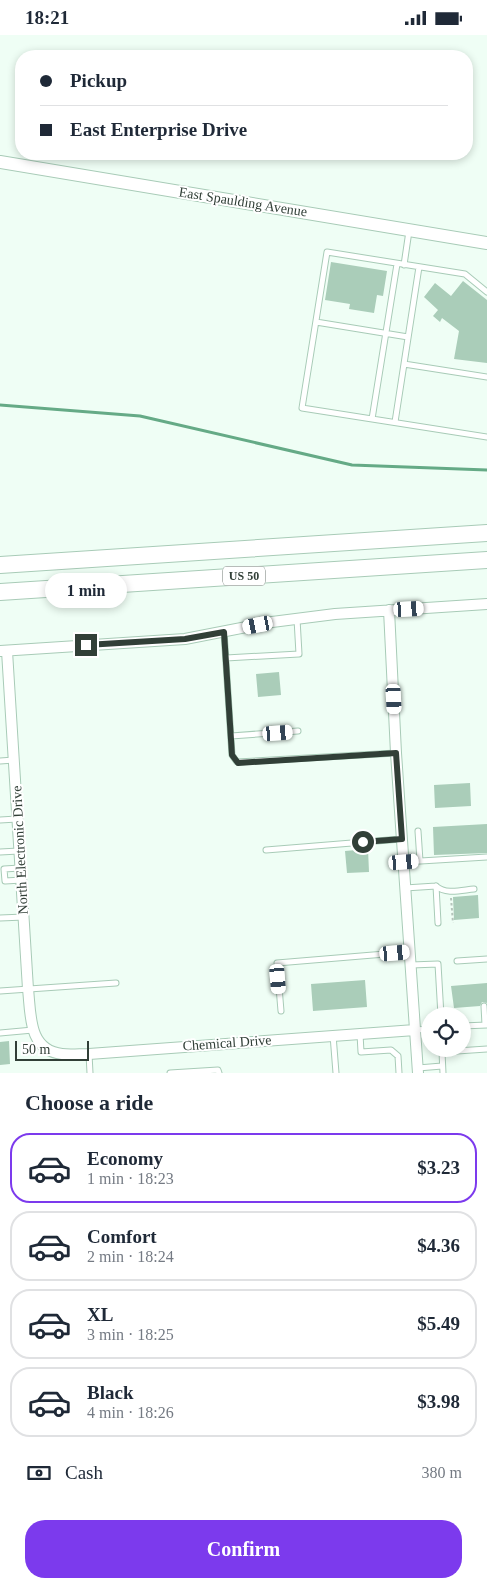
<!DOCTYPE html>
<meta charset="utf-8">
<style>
:root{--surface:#fff;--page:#f2f2f3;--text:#1f2937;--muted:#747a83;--line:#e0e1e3;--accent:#7c3aed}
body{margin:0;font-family:Georgia,serif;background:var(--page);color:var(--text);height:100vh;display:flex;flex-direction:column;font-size:19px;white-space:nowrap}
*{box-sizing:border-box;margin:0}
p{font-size:16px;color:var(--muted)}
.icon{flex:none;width:28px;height:28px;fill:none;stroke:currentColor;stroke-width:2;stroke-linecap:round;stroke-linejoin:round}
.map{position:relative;height:1038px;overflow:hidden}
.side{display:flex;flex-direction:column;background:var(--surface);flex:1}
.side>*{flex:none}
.banner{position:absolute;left:15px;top:15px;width:458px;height:110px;border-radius:20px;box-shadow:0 2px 8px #0003;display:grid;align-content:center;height:110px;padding:0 25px;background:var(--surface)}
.buttons{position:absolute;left:421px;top:972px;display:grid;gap:10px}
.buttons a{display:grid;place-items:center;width:50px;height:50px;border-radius:50%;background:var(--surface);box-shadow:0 2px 8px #0003;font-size:25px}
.scale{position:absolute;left:15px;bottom:12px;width:74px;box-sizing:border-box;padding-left:5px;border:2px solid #313f37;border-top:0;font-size:14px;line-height:18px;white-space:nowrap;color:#313f37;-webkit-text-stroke:4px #fff;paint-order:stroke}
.end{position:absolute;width:22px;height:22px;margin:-11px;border:6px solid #313f37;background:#fff;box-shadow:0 0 0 2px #fff}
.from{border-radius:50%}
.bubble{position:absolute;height:35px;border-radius:18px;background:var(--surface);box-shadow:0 2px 8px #0003;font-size:16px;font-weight:700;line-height:35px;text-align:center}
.car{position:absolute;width:15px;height:30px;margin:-15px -8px;border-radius:6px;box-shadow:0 0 4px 1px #0007;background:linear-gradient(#fff 24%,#345 0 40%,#fff 0 76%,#345 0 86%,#fff 0)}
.banner b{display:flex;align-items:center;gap:18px;height:48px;font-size:19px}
.banner b+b{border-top:1px solid var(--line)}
.banner i{width:12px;height:12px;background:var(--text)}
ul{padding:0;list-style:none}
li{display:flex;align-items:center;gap:15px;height:70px;margin:0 10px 8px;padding:0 15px;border:2px solid var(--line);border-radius:20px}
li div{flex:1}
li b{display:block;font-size:19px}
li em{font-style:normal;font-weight:700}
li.selected{border-color:var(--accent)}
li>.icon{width:45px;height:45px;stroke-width:1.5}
h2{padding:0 25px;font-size:22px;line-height:60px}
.pay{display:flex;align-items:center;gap:12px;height:55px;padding:0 25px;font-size:19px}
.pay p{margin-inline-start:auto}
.cta{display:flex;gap:10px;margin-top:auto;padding:10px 25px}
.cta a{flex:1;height:58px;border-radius:20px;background:var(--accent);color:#fff;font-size:20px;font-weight:700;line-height:58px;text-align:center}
.status{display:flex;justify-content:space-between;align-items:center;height:35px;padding:0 25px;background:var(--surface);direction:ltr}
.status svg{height:14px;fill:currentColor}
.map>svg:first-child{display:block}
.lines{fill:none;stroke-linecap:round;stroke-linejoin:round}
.stream{stroke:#65aa86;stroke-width:3}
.building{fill:#aacdb9}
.service-casing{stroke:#a8cbb7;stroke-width:7}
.minor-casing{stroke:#a8cbb7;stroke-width:12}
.tertiary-casing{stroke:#a8cbb7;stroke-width:14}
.trunk-casing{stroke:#a8cbb7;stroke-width:18}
.path{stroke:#b5c4bb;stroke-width:2;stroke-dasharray:2.5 2.5;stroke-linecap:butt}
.service{stroke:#fff;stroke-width:5}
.minor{stroke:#fff;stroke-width:10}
.tertiary{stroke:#fff;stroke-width:12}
.trunk{stroke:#fff;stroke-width:16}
.route{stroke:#313f37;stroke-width:6}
.labels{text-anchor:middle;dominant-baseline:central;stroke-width:4;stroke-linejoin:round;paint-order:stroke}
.shield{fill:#fff;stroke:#6f7973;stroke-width:1}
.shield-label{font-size:12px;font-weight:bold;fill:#313f37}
.street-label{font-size:14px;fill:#313f37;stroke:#fff}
</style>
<div class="status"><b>18:21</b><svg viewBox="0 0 49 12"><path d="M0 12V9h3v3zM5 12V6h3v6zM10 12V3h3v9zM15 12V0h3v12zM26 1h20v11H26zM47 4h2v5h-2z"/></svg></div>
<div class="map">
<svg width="487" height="1038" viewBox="0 0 487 1038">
<rect width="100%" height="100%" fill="#effef5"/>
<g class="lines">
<!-- stream -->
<path class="stream" d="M 0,370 L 140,381 L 352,430 L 487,435"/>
</g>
<!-- building -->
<path class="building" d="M 331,227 L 387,236 L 383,261 L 377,260 L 374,278 L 349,274 L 350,269 L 325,265 Z
M 463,246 L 487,265 L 487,328 L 454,324 L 459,296 L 442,283 L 440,287 L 433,281 L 438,275 L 424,262 L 435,248 L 451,261 Z
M 279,637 L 281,660 L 258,662 L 256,639 Z
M 470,748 L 471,771 L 435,773 L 434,750 Z
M 487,789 L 487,818 L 434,820 L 433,792 Z
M 368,814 L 369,837 L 347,838 L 345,816 Z
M 478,860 L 479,883 L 454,885 L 453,862 Z
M 365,945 L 367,972 L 313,976 L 311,949 Z
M 487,948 L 487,968 L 482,967 L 480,971 L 454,973 L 451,951 Z
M 9,1006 L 10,1029 L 0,1030 L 0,1007 Z"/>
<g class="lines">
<!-- service casing -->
<g class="service-casing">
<path id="service" d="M 404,230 L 409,196
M 487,257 L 465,239 L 327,217 L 302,373 L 487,402
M 316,287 L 408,302
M 404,329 L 487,342
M 372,384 L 397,229
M 395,387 L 419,232
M 224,597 L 232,720 L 237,727 L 396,718
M 226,623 L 299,619 L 297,584
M 231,701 L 298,696
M 0,726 L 14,725
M 0,785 L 17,784
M 418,796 L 420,826
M 266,815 L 401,804
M 0,817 L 19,816
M 404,827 L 487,822
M 20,833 L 4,834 L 5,846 L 22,845
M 436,851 C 446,860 462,855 474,854
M 405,853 L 436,851 L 438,888
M 0,883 L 24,882
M 457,926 L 487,924
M 411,930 L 438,929 L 441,981
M 0,956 L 116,948
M 484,971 L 485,990
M 281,976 L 277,928 L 409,917
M 462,991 L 487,990
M 415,995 L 430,994
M 0,998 L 33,995
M 360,999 L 361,1017 L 391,1015 L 398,1021 L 399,1038
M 333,1000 L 336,1038
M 89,1019 L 90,1038
M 418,1033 L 442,1031
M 170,1038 L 218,1035 L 219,1038
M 443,1038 L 442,1017 L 487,1014"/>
</g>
<!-- minor casing -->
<g class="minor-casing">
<path id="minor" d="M 389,575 L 396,718 L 418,1038
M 0,616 L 185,604 L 272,587 L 335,579 L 487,569
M 7,616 L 28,954 C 31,980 28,1015 62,1019 C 70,1020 80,1019 89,1019 L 415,995"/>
</g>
<!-- tertiary casing -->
<g class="tertiary-casing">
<path id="tertiary" d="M 0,127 L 487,208"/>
</g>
<!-- trunk casing -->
<g class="trunk-casing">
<path id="trunk" d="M 0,530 L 487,498
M 0,557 L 487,525"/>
</g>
<!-- path -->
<path class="path" d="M 451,863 L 453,888"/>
<!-- service -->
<use href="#service" class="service"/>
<!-- minor -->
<use href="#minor" class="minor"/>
<!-- tertiary -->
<use href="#tertiary" class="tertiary"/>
<!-- trunk -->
<use href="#trunk" class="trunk"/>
</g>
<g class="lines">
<!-- route -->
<path class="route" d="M 86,610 L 185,604 L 224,597 L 232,720 L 238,728 L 396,718 L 402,804 L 363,807"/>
</g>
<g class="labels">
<!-- shield labels -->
<rect class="shield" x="223" y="531.5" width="42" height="19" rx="4"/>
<g class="shield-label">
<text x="244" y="541">US 50</text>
</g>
<!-- street labels -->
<g class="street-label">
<text transform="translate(243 167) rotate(9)">East Spaulding Avenue</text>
<text transform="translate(20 815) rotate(-93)">North Electronic Drive</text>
<text transform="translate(227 1008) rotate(-4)">Chemical Drive</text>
</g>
</g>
</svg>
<div class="buttons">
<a><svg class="icon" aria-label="locate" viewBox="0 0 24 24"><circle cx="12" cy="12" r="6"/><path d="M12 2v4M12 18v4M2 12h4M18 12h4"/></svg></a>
</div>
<div class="scale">50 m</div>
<i class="end from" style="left:363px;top:807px"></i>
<i class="end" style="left:86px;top:610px"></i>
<div class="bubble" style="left:45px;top:538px;width:82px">1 min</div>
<i class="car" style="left:409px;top:574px;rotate:87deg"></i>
<i class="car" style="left:258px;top:590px;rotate:259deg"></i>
<i class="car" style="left:394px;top:664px;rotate:177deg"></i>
<i class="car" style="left:278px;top:698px;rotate:86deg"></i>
<i class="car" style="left:404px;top:827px;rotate:86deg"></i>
<i class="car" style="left:395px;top:918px;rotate:85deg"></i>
<i class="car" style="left:278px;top:944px;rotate:175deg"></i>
<div class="banner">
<b><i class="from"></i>Pickup</b>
<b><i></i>East Enterprise Drive</b>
</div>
</div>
<section class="side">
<h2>Choose a ride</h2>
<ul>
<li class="selected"><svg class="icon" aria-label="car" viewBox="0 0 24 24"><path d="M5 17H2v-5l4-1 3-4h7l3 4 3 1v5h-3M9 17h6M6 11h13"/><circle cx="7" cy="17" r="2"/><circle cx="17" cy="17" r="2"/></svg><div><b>Economy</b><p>1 min · 18:23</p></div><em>$3.23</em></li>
<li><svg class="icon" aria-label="car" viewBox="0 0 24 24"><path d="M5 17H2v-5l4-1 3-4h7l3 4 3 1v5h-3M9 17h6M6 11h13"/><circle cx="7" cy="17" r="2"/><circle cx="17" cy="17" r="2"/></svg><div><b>Comfort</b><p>2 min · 18:24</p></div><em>$4.36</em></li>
<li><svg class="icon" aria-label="car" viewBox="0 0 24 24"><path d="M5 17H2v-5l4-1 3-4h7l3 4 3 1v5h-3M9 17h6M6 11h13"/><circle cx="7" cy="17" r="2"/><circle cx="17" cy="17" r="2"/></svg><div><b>XL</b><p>3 min · 18:25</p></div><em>$5.49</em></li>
<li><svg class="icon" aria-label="car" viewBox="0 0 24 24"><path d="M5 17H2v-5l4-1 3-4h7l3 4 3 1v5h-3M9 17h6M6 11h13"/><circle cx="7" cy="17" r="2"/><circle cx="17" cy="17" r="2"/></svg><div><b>Black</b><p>4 min · 18:26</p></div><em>$3.98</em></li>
</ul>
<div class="pay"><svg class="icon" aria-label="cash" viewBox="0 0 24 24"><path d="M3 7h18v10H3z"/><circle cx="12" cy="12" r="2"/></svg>Cash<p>380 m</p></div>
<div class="cta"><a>Confirm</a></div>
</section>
